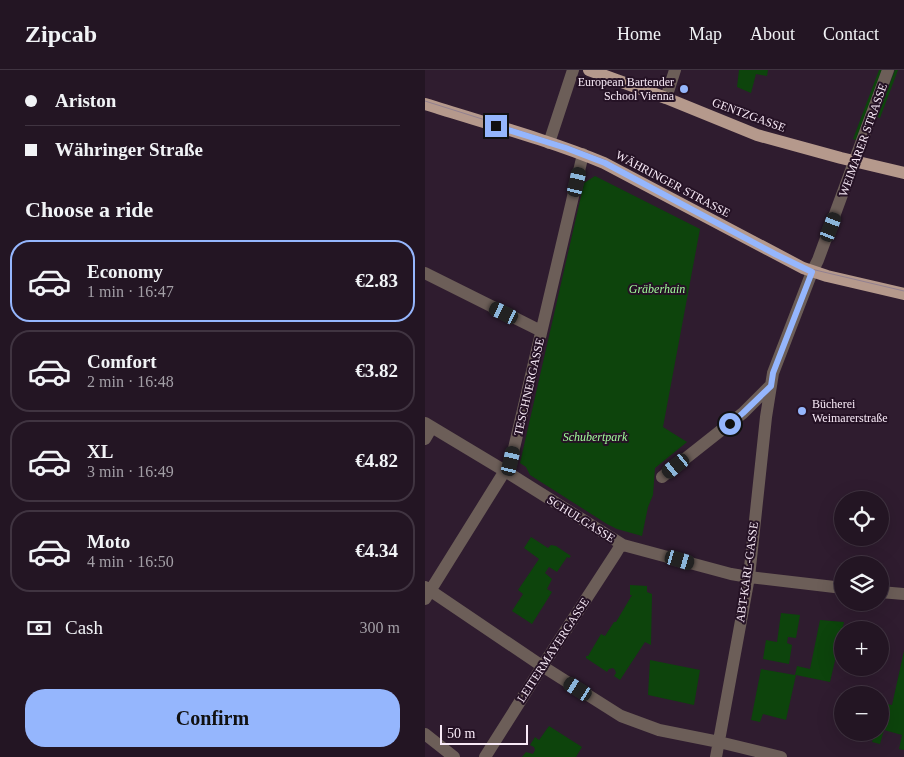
<!DOCTYPE html>
<meta charset="utf-8">
<style>
:root{--surface:#231523;--page:#2f2230;--text:#f1f3f6;--muted:#a39fa6;--line:#403441;--accent:#95b6fd}
body{margin:0;font-family:"Times New Roman",serif;background:var(--page);color:var(--text);height:100vh;display:flex;flex-direction:column;font-size:19px;white-space:nowrap}
*{box-sizing:border-box;margin:0}
p{font-size:16px;color:var(--muted)}
.icon{flex:none;width:28px;height:28px;fill:none;stroke:currentColor;stroke-width:2;stroke-linecap:round;stroke-linejoin:round}
.map{position:relative;flex:1;overflow:hidden}
.drawer{display:flex;flex-direction:column;background:var(--surface);width:425px}
.drawer>*{flex:none}
.hud{display:grid;align-content:center;height:110px;padding:0 25px;background:var(--surface)}
.buttons{position:absolute;left:409px;top:421px;display:grid;gap:10px}
.buttons a{display:grid;place-items:center;width:55px;height:55px;border-radius:50%;background:var(--surface);box-shadow:0 5px 20px #0002,0 0 0 1px var(--line);font-size:25px}
.scale{position:absolute;left:15px;bottom:12px;width:88px;box-sizing:border-box;padding-left:5px;border:2px solid #f8eaf7;border-top:0;font-size:14px;line-height:18px;white-space:nowrap;color:#f8eaf7;-webkit-text-stroke:4px #251225;paint-order:stroke}
.end{position:absolute;width:22px;height:22px;margin:-11px;border:6px solid #95b6fd;background:#111;box-shadow:0 0 0 2px #111}
.from{border-radius:50%}
.car{position:absolute;width:15px;height:30px;margin:-15px -8px;border-radius:6px;box-shadow:0 0 4px 1px #0007;background:linear-gradient(#222 24%,#8ab4d8 0 40%,#222 0 76%,#8ab4d8 0 86%,#222 0)}
.hud b{display:flex;align-items:center;gap:18px;height:48px;font-size:19px}
.hud b+b{border-top:1px solid var(--line)}
.hud i{width:12px;height:12px;background:var(--text)}
ul{padding:0;list-style:none}
li{display:flex;align-items:center;gap:15px;height:82px;margin:0 10px 8px;padding:0 15px;border:2px solid var(--line);border-radius:20px}
li div{flex:1}
li b{display:block;font-size:19px}
li em{font-style:normal;font-weight:800}
li.selected{border-color:var(--accent)}
li>.icon{width:45px;height:45px;stroke-width:1.5}
h2{padding:0 25px;font-size:22px;line-height:60px}
.pay{display:flex;align-items:center;gap:12px;height:55px;padding:0 25px;font-size:19px}
.pay p{margin-inline-start:auto}
.button{display:flex;gap:10px;margin-top:auto;padding:10px 25px}
.button a{flex:1;height:58px;border-radius:20px;background:var(--accent);color:#111;font-size:20px;font-weight:800;line-height:58px;text-align:center}
header{display:flex;align-items:center;gap:30px;box-sizing:border-box;height:70px;padding:0 25px;background:var(--surface);border-bottom:1px solid var(--line)}
header strong{font-size:24px}
nav{display:flex;gap:28px;margin-inline-start:auto;font-size:18px}
main{display:flex;flex:1;min-height:0}
.map>svg:first-child{display:block}
.green{fill:#0d440c}
.lines{fill:none;stroke-linecap:round;stroke-linejoin:round}
.minor{stroke:#6c5e58;stroke-width:12}
.major{stroke:#b5998c;stroke-width:12}
.tram{stroke:#928191;stroke-width:1}
.route{stroke:#95b6fd;stroke-width:6}
.poi-dot{fill:#95b6fd;stroke:#251225;stroke-width:2}
.labels{text-anchor:middle;dominant-baseline:central;stroke-width:4;stroke-linejoin:round;paint-order:stroke}
.poi-label{font-size:12px;fill:#f8eaf7;stroke:#251225;text-anchor:end}
.street-label{font-size:12px;fill:#f8eaf7;stroke:#251225}
.park-label{font-size:12px;font-style:italic;fill:#a1fb9b;stroke:#251225}
</style>
<header>
<strong>Zipcab</strong>
<nav><a>Home</a><a>Map</a><a>About</a><a>Contact</a></nav>
</header>
<main>
<section class="drawer">
<div class="hud">
<b><i class="from"></i>Ariston</b>
<b><i></i>Währinger Straße</b>
</div>
<h2>Choose a ride</h2>
<ul>
<li class="selected"><svg class="icon" aria-label="car" viewBox="0 0 24 24"><path d="M5 17H2v-5l4-1 3-4h7l3 4 3 1v5h-3M9 17h6M6 11h13"/><circle cx="7" cy="17" r="2"/><circle cx="17" cy="17" r="2"/></svg><div><b>Economy</b><p>1 min · 16:47</p></div><em>€2.83</em></li>
<li><svg class="icon" aria-label="car" viewBox="0 0 24 24"><path d="M5 17H2v-5l4-1 3-4h7l3 4 3 1v5h-3M9 17h6M6 11h13"/><circle cx="7" cy="17" r="2"/><circle cx="17" cy="17" r="2"/></svg><div><b>Comfort</b><p>2 min · 16:48</p></div><em>€3.82</em></li>
<li><svg class="icon" aria-label="car" viewBox="0 0 24 24"><path d="M5 17H2v-5l4-1 3-4h7l3 4 3 1v5h-3M9 17h6M6 11h13"/><circle cx="7" cy="17" r="2"/><circle cx="17" cy="17" r="2"/></svg><div><b>XL</b><p>3 min · 16:49</p></div><em>€4.82</em></li>
<li><svg class="icon" aria-label="car" viewBox="0 0 24 24"><path d="M5 17H2v-5l4-1 3-4h7l3 4 3 1v5h-3M9 17h6M6 11h13"/><circle cx="7" cy="17" r="2"/><circle cx="17" cy="17" r="2"/></svg><div><b>Moto</b><p>4 min · 16:50</p></div><em>€4.34</em></li>
</ul>
<div class="pay"><svg class="icon" aria-label="cash" viewBox="0 0 24 24"><path d="M3 7h18v10H3z"/><circle cx="12" cy="12" r="2"/></svg>Cash<p>300 m</p></div>
<div class="button"><a>Confirm</a></div>
</section>
<div class="map">
<svg width="479" height="687" viewBox="0 0 479 687">
<rect width="100%" height="100%" fill="#2f1c2f"/>
<!-- green -->
<path class="green" d="M 314,0 L 343,0 L 342,6 L 331,4 L 326,23 L 312,17 Z
M 454,0 L 457,0 L 431,70 L 428,69 Z
M 470,0 L 473,0 L 455,48 L 452,47 Z
M 170,106 L 275,159 L 238,357 L 262,372 L 230,398 L 228,425 L 223,437 L 217,466 L 192,459 L 182,454 L 105,405 L 101,397 L 95,393 L 159,113 Z
M 106,467 L 123,478 L 126,475 L 131,476 L 146,486 L 144,488 L 142,487 L 132,502 L 124,497 L 120,503 L 127,509 L 122,519 L 127,522 L 107,554 L 87,541 L 98,524 L 93,520 L 114,489 L 99,478 Z
M 205,515 L 222,516 L 222,522 L 227,524 L 226,575 L 220,572 L 195,610 L 189,606 L 191,603 L 190,600 L 188,598 L 184,599 L 182,602 L 161,588 L 161,586 L 163,586 L 176,564 L 180,566 L 189,552 L 191,552 L 207,525 L 205,525 Z
M 356,543 L 375,545 L 371,568 L 363,567 L 362,573 L 367,575 L 364,594 L 338,589 L 341,570 L 352,572 Z
M 395,550 L 419,552 L 405,612 L 371,605 L 361,650 L 338,644 L 335,652 L 326,650 L 336,599 L 370,605 L 372,596 L 385,599 Z
M 479,581 L 479,680 L 474,679 L 477,665 L 459,660 L 455,674 L 447,672 L 450,663 L 455,662 L 455,644 L 458,633 L 467,635 Z
M 225,590 L 275,600 L 269,635 L 223,625 Z
M 124,656 L 157,677 L 151,687 L 97,687 L 101,682 L 108,684 L 110,680 L 109,677 L 105,675 L 110,667 L 114,670 Z"/>
<g class="lines">
<!-- minor -->
<path class="minor" d="M 241,28 L 250,0
M 124,73 L 148,0
M 0,203 L 116,261
M 0,353 L 80,401 L 198,475 L 306,504 L 324,507 L 418,518
M 0,369 L 7,357
M 237,407 L 318,343 L 345,316
M 0,517 L 117,596 L 196,646 L 234,660 L 294,672 L 356,687
M 455,522 L 479,524
M 0,529 L 86,391 L 158,84
M 0,664 L 29,687
M 60,687 L 113,603 L 191,483 L 194,478 L 198,475
M 291,687 L 324,507 L 341,347 L 348,303 L 387,202 L 393,190 L 463,0"/>
<!-- major -->
<path class="major" d="M 164,0 L 241,28 L 332,65 L 416,88 L 479,103
M 0,34 C 60,53 121,69 179,93 L 378,198 L 402,206 L 479,224"/>
<!-- tram -->
<path class="tram" d="M 0,31 L 146,77 L 180,90 L 354,184 L 386,199 L 479,221"/>
</g>
<g class="lines">
<!-- route -->
<path class="route" d="M 71,56 L 141,78 L 180,93 L 350,184 L 387,202 L 348,303 L 346,316 L 318,343 L 305,354"/>
</g>
<!-- markers -->
<g class="poi-dot">
<circle cx="259" cy="19" r="5"/>
<circle cx="377" cy="341" r="5"/>
</g>
<g class="labels">
<!-- poi labels -->
<g class="poi-label">
<text x="249" y="12">European Bartender<tspan x="249" dy="14">School Vienna</tspan></text>
<text x="387" y="334" text-anchor="start">Bücherei<tspan x="387" dy="14">Weimarerstraße</tspan></text>
</g>
<!-- street labels -->
<g class="street-label">
<text transform="translate(324 45) rotate(20)">GENTZGASSE</text>
<text transform="translate(438 70) rotate(-70)">WEIMARER STRASSE</text>
<text transform="translate(248 114) rotate(28)">WÄHRINGER STRASSE</text>
<text transform="translate(104 317) rotate(-77)">TESCHNERGASSE</text>
<text transform="translate(156 449) rotate(32)">SCHULGASSE</text>
<text transform="translate(322 502) rotate(-82)">ABT-KARL-GASSE</text>
<text transform="translate(128 580) rotate(-57)">LEITERMAYERGASSE</text>
</g>
<!-- park labels -->
<g class="park-label">
<text x="232" y="219">Gräberhain</text>
<text x="170" y="367">Schubertpark</text>
</g>
</g>
</svg>
<div class="buttons">
<a><svg class="icon" aria-label="locate" viewBox="0 0 24 24"><circle cx="12" cy="12" r="6"/><path d="M12 2v4M12 18v4M2 12h4M18 12h4"/></svg></a>
<a><svg class="icon" aria-label="layers" viewBox="0 0 24 24"><path d="M12 4l9 5-9 5-9-5zM3 14l9 5 9-5"/></svg></a>
<a>+</a>
<a>−</a>
</div>
<div class="scale">50 m</div>
<i class="end from" style="left:305px;top:354px"></i>
<i class="end" style="left:71px;top:56px"></i>
<i class="car" style="left:152px;top:112px;rotate:13deg"></i>
<i class="car" style="left:406px;top:157px;rotate:21deg"></i>
<i class="car" style="left:79px;top:243px;rotate:296deg"></i>
<i class="car" style="left:86px;top:391px;rotate:13deg"></i>
<i class="car" style="left:251px;top:396px;rotate:231deg"></i>
<i class="car" style="left:255px;top:490px;rotate:106deg"></i>
<i class="car" style="left:153px;top:619px;rotate:302deg"></i>
</div>
</main>
